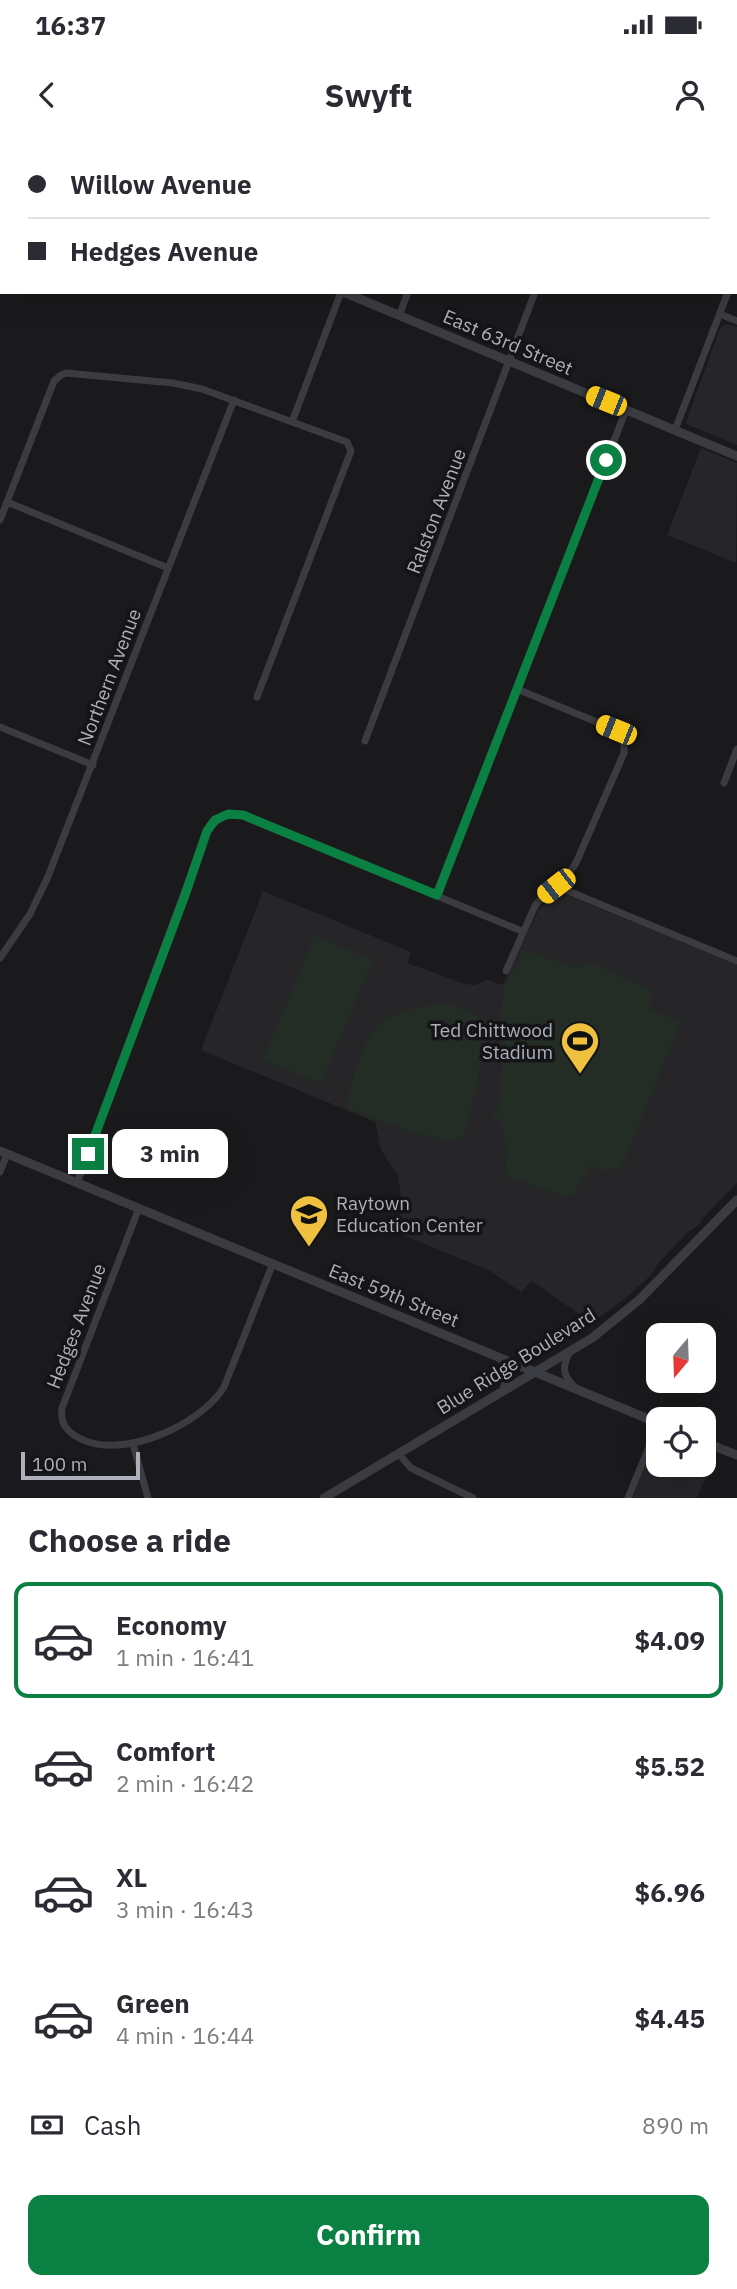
<!DOCTYPE html>
<meta charset="utf-8">
<style>
:root{--surface:#fff;--page:#f2f2f3;--text:#2b2b33;--muted:#7c7c81;--line:#e1e1e2;--accent:#0b8043}
body{margin:0;font-family:"IBM Plex Sans",sans-serif;background:var(--page);color:var(--text);height:100vh;display:flex;flex-direction:column;font-size:26px;white-space:nowrap}
*{box-sizing:border-box;margin:0}
p{font-size:23px;color:var(--muted)}
.icon{flex:none;width:38px;height:38px;fill:none;stroke:currentColor;stroke-width:2;stroke-linecap:round;stroke-linejoin:round}
.map{position:relative;height:1358px;overflow:hidden}
.side{display:flex;flex-direction:column;background:var(--surface);flex:1}
.side>*{flex:none}
.top-card{position:absolute;left:0px;top:0px;width:738px;height:154px;box-shadow:0 7px 28px #0002;display:grid;align-content:center;height:154px;padding:0 28px;background:var(--surface)}
.needle{width:46px;rotate:199deg}
.tools{position:absolute;left:646px;top:1183px;display:grid;gap:14px}
.tools a{display:grid;place-items:center;width:70px;height:70px;border-radius:14px;background:var(--surface);box-shadow:0 7px 28px #0002;font-size:35px}
.scale{position:absolute;left:21px;bottom:18px;width:119px;box-sizing:border-box;padding-left:7px;border:4px solid #adb0bb;border-top:0;font-size:19px;line-height:24px;white-space:nowrap;color:#adb0bb;-webkit-text-stroke:5px #151517;paint-order:stroke}
.end{position:absolute;width:32px;height:32px;margin:-16px;border:9px solid #0b8043;background:#fff;box-shadow:0 0 0 4px #fff}
.from{border-radius:50%}
.bubble{position:absolute;height:49px;border-radius:14px;background:var(--surface);box-shadow:0 7px 28px #0002;font-size:23px;font-weight:700;line-height:49px;text-align:center}
.car{position:absolute;width:21px;height:42px;margin:-21px -10px;border-radius:9px;box-shadow:0 0 5px 2px #0007;background:linear-gradient(#f5c518 24%,#345 0 40%,#f5c518 0 76%,#345 0 86%,#f5c518 0)}
.top-card b{display:flex;align-items:center;gap:24px;height:66px;font-size:26px}
.top-card b+b{border-top:2px solid var(--line)}
.top-card i{width:18px;height:18px;background:var(--text)}
ul{padding:0;list-style:none}
li{display:flex;align-items:center;gap:21px;height:116px;margin:0 14px 10px;padding:0 14px;border:4px solid transparent;border-radius:14px}
li div{flex:1}
li b{display:block;font-size:26px}
li em{font-style:normal;font-weight:700}
li.current{border-color:var(--accent)}
li>.icon{width:63px;height:63px;stroke-width:1.5}
h2{padding:0 28px;font-size:32px;line-height:84px}
.pay{display:flex;align-items:center;gap:18px;height:77px;padding:0 28px;font-size:26px}
.pay p{margin-inline-start:auto}
.cta{display:flex;gap:14px;margin-top:auto;padding:14px 28px}
.cta a{flex:1;height:80px;border-radius:14px;background:var(--accent);color:#fff;font-size:28px;font-weight:700;line-height:80px;text-align:center}
.status{display:flex;justify-content:space-between;align-items:center;height:49px;padding:0 35px;background:var(--surface);direction:ltr}
.status svg{height:19px;fill:currentColor}
header{display:flex;justify-content:space-between;align-items:center;height:91px;padding:0 28px;background:var(--surface);font-size:32px;font-weight:700}
.map>svg:first-child{display:block}
.built{fill:#262629}
.green{fill:#242c26}
.lines{fill:none;stroke-linecap:round;stroke-linejoin:round}
.minor{stroke:#3b3c41;stroke-width:7}
.tertiary{stroke:#3b3c41;stroke-width:9}
.route{stroke:#0b8043;stroke-width:9}
.labels{text-anchor:middle;dominant-baseline:central;stroke-width:7;stroke-linejoin:round;paint-order:stroke}
.street-label{font-size:19px;fill:#adb0bb;stroke:#151517}
.poi-label{font-size:19px;fill:#adb0bb;stroke:#151517;text-anchor:end}
</style>
<div class="status"><b>16:37</b><svg viewBox="0 0 49 12"><path d="M0 12V9h3v3zM5 12V6h3v6zM10 12V3h3v9zM15 12V0h3v12zM26 1h20v11H26zM47 4h2v5h-2z"/></svg></div>
<header><svg class="icon" aria-label="back" viewBox="0 0 24 24"><path d="M15 5l-7 7 7 7"/></svg>Swyft<svg class="icon" aria-label="person" viewBox="0 0 24 24"><circle cx="12" cy="8" r="4"/><path d="M4 21q1-7 8-7t8 7"/></svg></header>
<div class="map">
<svg width="737" height="1358" viewBox="0 0 737 1358">
<rect width="100%" height="100%" fill="#1a1a1c"/>
<!-- built -->
<path class="built" d="M 727,184 L 737,187 L 737,305 L 688,285 L 686,282 L 720,188 Z
M 701,308 L 737,323 L 736,423 L 667,395 Z
M 263,751 L 411,812 L 407,823 L 465,844 L 475,845 L 487,840 L 503,845 L 539,769 L 557,751 L 737,825 L 737,1043 L 701,1080 L 700,1084 L 688,1092 L 659,1122 L 651,1135 L 628,1156 L 592,1183 L 532,1141 L 521,1152 L 490,1131 L 396,1092 L 402,1064 L 398,1036 L 381,1010 L 375,982 L 201,910 Z
M 658,1294 L 658,1325 L 704,1325 L 704,1307 L 716,1312 L 697,1358 L 632,1358 Z"/>
<!-- green -->
<path class="green" d="M 315,796 L 373,820 L 321,944 L 263,920 Z
M 524,810 L 577,828 L 588,822 C 611,830 630,842 652,850 L 650,869 L 681,882 L 620,1031 L 611,1027 L 607,1031 L 590,1025 L 585,1038 L 581,1037 L 575,1053 L 566,1057 L 505,1036 L 507,1013 L 500,979 L 491,978 L 499,966 L 503,904 L 498,892 L 504,847 Z
M 451,864 L 485,880 L 477,947 L 465,995 L 454,1002 L 406,990 L 346,968 C 362,897 372,866 451,864 Z"/>
<g class="lines">
<!-- minor -->
<path class="minor" d="M 141,2 L 142,0
M 467,2 L 468,0
M 720,174 L 737,181
M 399,176 L 408,152
M 292,282 L 341,152
M 675,290 L 728,152
M 7,362 L 168,428
M 0,380 L 54,241 L 61,235 L 66,233 L 173,243 L 202,249 L 347,302 L 351,311 L 257,557
M 0,587 L 93,625
M 365,601 L 535,152
M 724,643 L 737,609
M 556,746 L 737,821
M 437,755 L 626,270
M 0,818 L 30,774 L 47,739 L 234,260
M 506,831 L 535,766 L 543,756 L 563,742 L 576,723 L 624,613 L 624,604 L 616,590 L 517,549
M 0,1032 L 7,1014
M 77,1043 L 207,691 C 217,678 225,674 242,675 L 524,792
M 139,1068 L 62,1268 C 60,1283 66,1291 79,1298 C 121,1321 201,1285 224,1247 L 273,1123
M 570,1211 C 563,1226 561,1234 574,1246
M 500,1218 C 509,1229 507,1239 502,1252
M 133,1304 L 148,1358
M 398,1313 L 411,1328 L 473,1358
M 628,1358 L 658,1285"/>
<!-- tertiary -->
<path class="tertiary" d="M 0,10 L 2,11
M 343,152 L 737,316
M 0,1011 L 658,1283
M 704,1302 L 737,1315
M 324,1358 L 592,1198 L 639,1160 L 737,1060"/>
</g>
<g class="lines">
<!-- route -->
<path class="route" d="M 88,1014 L 184,758 L 207,691 L 215,680 L 228,674 L 243,675 L 437,755 L 606,320"/>
</g>
<!-- icons -->
<defs>
<g id="stadium-pin" transform="scale(2.0125)"><path d="M0 17L-7.5 6A9.5 9.5 0 1 1 7.5 6Z" fill="#f0c13f" stroke="#151517"/><path d="M0-5a6.5 5 0 1 0 0 10a6.5 5 0 1 0 0-10ZM-3.5-1.8h7v3.6h-7Z" fill="#111"/></g>
<g id="school-pin" transform="scale(2.0125)"><path d="M0 17L-7.5 6A9.5 9.5 0 1 1 7.5 6Z" fill="#f0c13f" stroke="#151517"/><path d="M0-5L7-2L0 1L-7-2ZM-4 1L0 2.5L4 1V4Q0 6-4 4Z" fill="#111"/></g>
</defs>
<g fill-rule="evenodd">
<use href="#stadium-pin" x="580" y="901"/>
<use href="#school-pin" x="309" y="1074"/>
</g>
<g class="labels">
<!-- street labels -->
<g class="street-label">
<text transform="translate(508 202) rotate(23)">East 63rd Street</text>
<text transform="translate(436 371) rotate(-69)">Ralston Avenue</text>
<text transform="translate(109 537) rotate(-69)">Northern Avenue</text>
<text transform="translate(394 1155) rotate(22)">East 59th Street</text>
<text transform="translate(76 1186) rotate(-69)">Hedges Avenue</text>
<text transform="translate(516 1221) rotate(-32)">Blue Ridge Boulevard</text>
</g>
<!-- poi labels -->
<g class="poi-label">
<text x="553" y="890">Ted Chittwood<tspan x="553" dy="22">Stadium</tspan></text>
<text x="336" y="1063" text-anchor="start">Raytown<tspan x="336" dy="22">Education Center</tspan></text>
</g>
</g>
</svg>
<div class="tools">
<a><svg class="needle" viewBox="-14 -14 28 28"><path d="M0-13l5 13h-10z" fill="#e53935"/><path d="M0 13l5-13h-10z" fill="#7c7c81"/></svg></a>
<a><svg class="icon" aria-label="locate" viewBox="0 0 24 24"><circle cx="12" cy="12" r="6"/><path d="M12 2v4M12 18v4M2 12h4M18 12h4"/></svg></a>
</div>
<div class="scale">100 m</div>
<i class="end from" style="left:606px;top:320px"></i>
<i class="end" style="left:88px;top:1014px"></i>
<div class="bubble" style="left:112px;top:989px;width:116px">3 min</div>
<i class="car" style="left:606px;top:261px;rotate:292deg"></i>
<i class="car" style="left:616px;top:590px;rotate:292deg"></i>
<i class="car" style="left:556px;top:746px;rotate:232deg"></i>
<div class="top-card">
<b><i class="from"></i>Willow Avenue</b>
<b><i></i>Hedges Avenue</b>
</div>
</div>
<section class="side">
<h2>Choose a ride</h2>
<ul>
<li class="current"><svg class="icon" aria-label="car" viewBox="0 0 24 24"><path d="M5 17H2v-5l4-1 3-4h7l3 4 3 1v5h-3M9 17h6M6 11h13"/><circle cx="7" cy="17" r="2"/><circle cx="17" cy="17" r="2"/></svg><div><b>Economy</b><p>1 min · 16:41</p></div><em>$4.09</em></li>
<li><svg class="icon" aria-label="car" viewBox="0 0 24 24"><path d="M5 17H2v-5l4-1 3-4h7l3 4 3 1v5h-3M9 17h6M6 11h13"/><circle cx="7" cy="17" r="2"/><circle cx="17" cy="17" r="2"/></svg><div><b>Comfort</b><p>2 min · 16:42</p></div><em>$5.52</em></li>
<li><svg class="icon" aria-label="car" viewBox="0 0 24 24"><path d="M5 17H2v-5l4-1 3-4h7l3 4 3 1v5h-3M9 17h6M6 11h13"/><circle cx="7" cy="17" r="2"/><circle cx="17" cy="17" r="2"/></svg><div><b>XL</b><p>3 min · 16:43</p></div><em>$6.96</em></li>
<li><svg class="icon" aria-label="car" viewBox="0 0 24 24"><path d="M5 17H2v-5l4-1 3-4h7l3 4 3 1v5h-3M9 17h6M6 11h13"/><circle cx="7" cy="17" r="2"/><circle cx="17" cy="17" r="2"/></svg><div><b>Green</b><p>4 min · 16:44</p></div><em>$4.45</em></li>
</ul>
<div class="pay"><svg class="icon" aria-label="cash" viewBox="0 0 24 24"><path d="M3 7h18v10H3z"/><circle cx="12" cy="12" r="2"/></svg>Cash<p>890 m</p></div>
<div class="cta"><a>Confirm</a></div>
</section>
